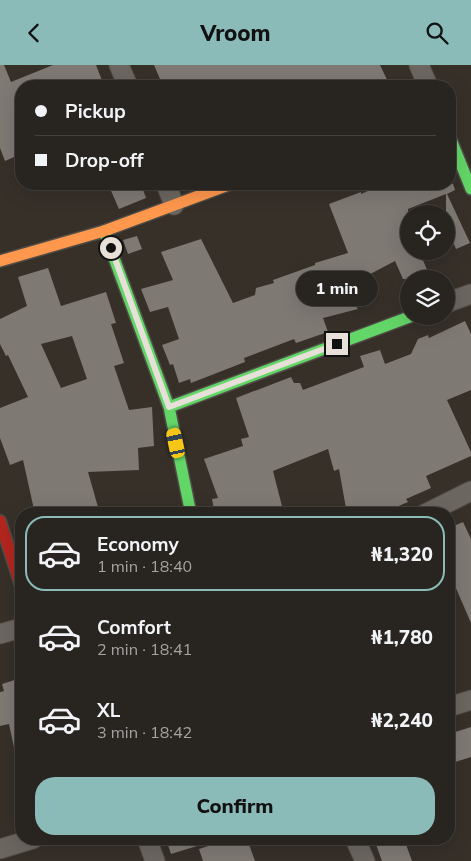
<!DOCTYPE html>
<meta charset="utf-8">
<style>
:root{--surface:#28241f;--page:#34302c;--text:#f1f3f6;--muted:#a5a4a4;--line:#44413d;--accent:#8bbbb9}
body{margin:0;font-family:Mulish,sans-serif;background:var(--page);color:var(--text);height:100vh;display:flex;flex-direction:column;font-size:19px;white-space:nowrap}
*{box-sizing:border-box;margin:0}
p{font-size:16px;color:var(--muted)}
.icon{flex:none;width:28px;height:28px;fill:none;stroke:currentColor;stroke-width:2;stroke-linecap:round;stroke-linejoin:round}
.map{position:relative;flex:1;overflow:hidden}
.side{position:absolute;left:15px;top:442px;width:440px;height:338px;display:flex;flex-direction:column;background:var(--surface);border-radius:20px;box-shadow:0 5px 20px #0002,0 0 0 1px var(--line)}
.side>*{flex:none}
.top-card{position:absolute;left:15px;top:15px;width:441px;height:110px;border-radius:20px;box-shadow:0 5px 20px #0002,0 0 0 1px var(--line);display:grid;align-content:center;height:110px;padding:0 20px;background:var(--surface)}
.controls{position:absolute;left:400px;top:140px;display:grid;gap:10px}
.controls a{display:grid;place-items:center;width:55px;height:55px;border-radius:50%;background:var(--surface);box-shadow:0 5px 20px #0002,0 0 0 1px var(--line);font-size:25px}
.end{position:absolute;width:22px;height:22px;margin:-11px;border:6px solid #e7e0d8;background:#111;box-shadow:0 0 0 2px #111}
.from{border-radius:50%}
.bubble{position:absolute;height:35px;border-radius:18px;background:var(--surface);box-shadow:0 5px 20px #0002,0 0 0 1px var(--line);font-size:16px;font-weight:800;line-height:35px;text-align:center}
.car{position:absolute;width:15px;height:30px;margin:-15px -8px;border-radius:6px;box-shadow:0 0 4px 1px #0007;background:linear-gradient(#f5c518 24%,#345 0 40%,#f5c518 0 76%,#345 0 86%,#f5c518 0)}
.top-card b{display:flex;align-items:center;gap:18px;height:48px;font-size:19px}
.top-card b+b{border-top:1px solid var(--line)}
.top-card i{width:12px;height:12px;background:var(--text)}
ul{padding:9px 0 0;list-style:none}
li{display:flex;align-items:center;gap:15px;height:75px;margin:0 10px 8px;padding:0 10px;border:2px solid transparent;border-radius:20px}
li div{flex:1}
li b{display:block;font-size:19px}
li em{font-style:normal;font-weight:800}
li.selected{border-color:var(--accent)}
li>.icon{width:45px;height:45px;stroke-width:1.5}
.cta{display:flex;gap:10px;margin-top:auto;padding:10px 20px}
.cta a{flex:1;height:58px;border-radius:20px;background:var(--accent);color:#111;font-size:20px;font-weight:800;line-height:58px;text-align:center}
header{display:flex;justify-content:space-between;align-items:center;height:65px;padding:0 20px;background:var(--accent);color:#111;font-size:22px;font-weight:800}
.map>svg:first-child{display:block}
.building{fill:#7e7973;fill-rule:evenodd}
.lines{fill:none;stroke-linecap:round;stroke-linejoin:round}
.street-casing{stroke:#514d46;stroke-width:21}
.fast-casing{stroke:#514d46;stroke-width:14}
.slow-casing{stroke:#514d46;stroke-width:14}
.jam-casing{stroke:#514d46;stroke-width:14}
.street{stroke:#6b6660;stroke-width:19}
.fast{stroke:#63d668;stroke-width:11}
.slow{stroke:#ff974d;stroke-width:11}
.jam{stroke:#b3261e;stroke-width:11}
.route{stroke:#e7e0d8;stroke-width:6}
</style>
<header><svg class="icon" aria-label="back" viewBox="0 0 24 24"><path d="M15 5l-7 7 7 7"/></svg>Vroom<svg class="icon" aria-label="search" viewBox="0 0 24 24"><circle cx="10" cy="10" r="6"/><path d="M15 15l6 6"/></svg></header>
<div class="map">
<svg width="471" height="796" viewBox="0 0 471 796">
<rect width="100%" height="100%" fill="#363029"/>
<!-- building -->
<path class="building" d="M 0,0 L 4,0 L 11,17 L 53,0 L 96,0 L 103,18 L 94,21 L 21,21 L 21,89 L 5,96 L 0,83 Z
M 154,0 L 380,0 L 390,21 L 163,21 Z
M 108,119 L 141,119 L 146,133 L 119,144 Z
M 384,119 L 453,119 L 455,125 L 447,129 L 470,178 L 456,184 L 454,179 L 446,182 L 446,129 L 408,144 L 409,186 L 419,186 L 431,214 L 403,214 L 395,196 L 355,217 L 361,233 L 351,236 L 358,244 L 323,253 L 328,267 L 296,278 L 294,274 L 244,293 L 245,297 L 191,318 L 190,314 L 179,318 L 173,299 L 170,300 L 162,280 L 179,274 L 168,242 L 150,247 L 141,224 L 173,215 L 161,187 L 201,174 L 233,238 L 255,230 L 256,223 L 274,218 L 273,215 L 315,200 L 315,198 L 348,188 L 329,139 L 361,127 L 361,129 Z
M 137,171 L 142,184 L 128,189 L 123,175 Z
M 48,203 L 61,241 L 106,227 L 116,258 L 111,259 L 124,298 L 114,301 L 129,345 L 152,342 L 154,381 L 138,383 L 139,405 L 88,407 L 100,449 L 35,449 L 23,395 L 10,400 L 0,373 L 0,343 L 28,332 L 8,290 L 6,291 L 0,279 L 0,254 L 27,241 L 18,212 ZM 72,271 L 87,314 L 61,323 L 41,279 Z
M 465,256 L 471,269 L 471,325 L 447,335 L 471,387 L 471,391 L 426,411 L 431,423 L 406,434 L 408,437 L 380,449 L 347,449 L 339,404 L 334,406 L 328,384 L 273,406 L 284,449 L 215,449 L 212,434 L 218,433 L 204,394 L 243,381 L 241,374 L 249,372 L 236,333 L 291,312 L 294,318 L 300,318 L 303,325 L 364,302 L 360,291 L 380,285 L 385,299 L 411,289 L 418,274 L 428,270 L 429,273 Z
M 463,457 L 471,474 L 471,558 L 449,507 L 449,463 Z
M 21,613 L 21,686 L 15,687 L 9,659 L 0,661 L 0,627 L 4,626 L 2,619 Z
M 471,662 L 471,692 L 449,699 L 449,669 Z
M 166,774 L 209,774 L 210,777 L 171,789 Z
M 230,774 L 247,774 L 255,796 L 203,796 L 199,784 Z
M 374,774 L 404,774 L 412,796 L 382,796 Z"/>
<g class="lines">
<!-- street casing -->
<g class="street-casing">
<path id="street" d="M 119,0 L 128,21
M 419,0 L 428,21
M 166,119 L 174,140
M 446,238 L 471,229
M 425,449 L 471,426
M 0,569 L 21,563
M 449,642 L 471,635
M 147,774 L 155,796
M 355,774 L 365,796
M 0,784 L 33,774"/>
</g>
<!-- fast casing -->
<g class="fast-casing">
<path id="fast" d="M 450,72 L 471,124
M 104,166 L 169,342 L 191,449
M 169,342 L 412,251"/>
</g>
<!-- slow casing -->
<g class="slow-casing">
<path id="slow" d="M 0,196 L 104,166 L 231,119"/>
</g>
<!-- jam casing -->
<g class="jam-casing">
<path id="jam" d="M 0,456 L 21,521"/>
</g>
<!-- street -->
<use href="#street" class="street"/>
<!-- fast -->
<use href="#fast" class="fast"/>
<!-- slow -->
<use href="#slow" class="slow"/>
<!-- jam -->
<use href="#jam" class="jam"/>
</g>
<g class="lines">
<!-- route -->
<path class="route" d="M 111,183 L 169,342 L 337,279"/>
</g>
</svg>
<div class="controls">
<a><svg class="icon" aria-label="locate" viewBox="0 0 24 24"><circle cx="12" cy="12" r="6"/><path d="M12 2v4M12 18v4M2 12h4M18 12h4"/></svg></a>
<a><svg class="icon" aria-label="layers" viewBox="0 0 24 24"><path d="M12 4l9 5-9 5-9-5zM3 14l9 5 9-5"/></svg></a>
</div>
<i class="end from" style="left:111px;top:183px"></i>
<i class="end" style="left:337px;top:279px"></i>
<div class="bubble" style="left:296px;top:206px;width:82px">1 min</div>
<i class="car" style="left:176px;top:378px;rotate:348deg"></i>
<div class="top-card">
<b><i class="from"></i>Pickup</b>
<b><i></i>Drop-off</b>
</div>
<section class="side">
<ul>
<li class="selected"><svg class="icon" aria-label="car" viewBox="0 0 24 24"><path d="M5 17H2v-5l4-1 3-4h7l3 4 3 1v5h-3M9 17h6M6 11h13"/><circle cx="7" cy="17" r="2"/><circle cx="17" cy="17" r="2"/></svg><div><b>Economy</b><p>1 min · 18:40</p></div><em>₦1,320</em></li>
<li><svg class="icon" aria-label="car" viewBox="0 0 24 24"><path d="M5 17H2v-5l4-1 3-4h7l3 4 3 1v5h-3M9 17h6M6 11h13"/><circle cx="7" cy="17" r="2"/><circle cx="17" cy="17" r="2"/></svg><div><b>Comfort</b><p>2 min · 18:41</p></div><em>₦1,780</em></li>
<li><svg class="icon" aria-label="car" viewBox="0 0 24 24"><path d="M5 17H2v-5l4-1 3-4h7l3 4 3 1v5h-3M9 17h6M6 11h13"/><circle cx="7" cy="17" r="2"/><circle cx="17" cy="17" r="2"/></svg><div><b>XL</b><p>3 min · 18:42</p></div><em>₦2,240</em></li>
</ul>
<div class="cta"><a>Confirm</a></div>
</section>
</div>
